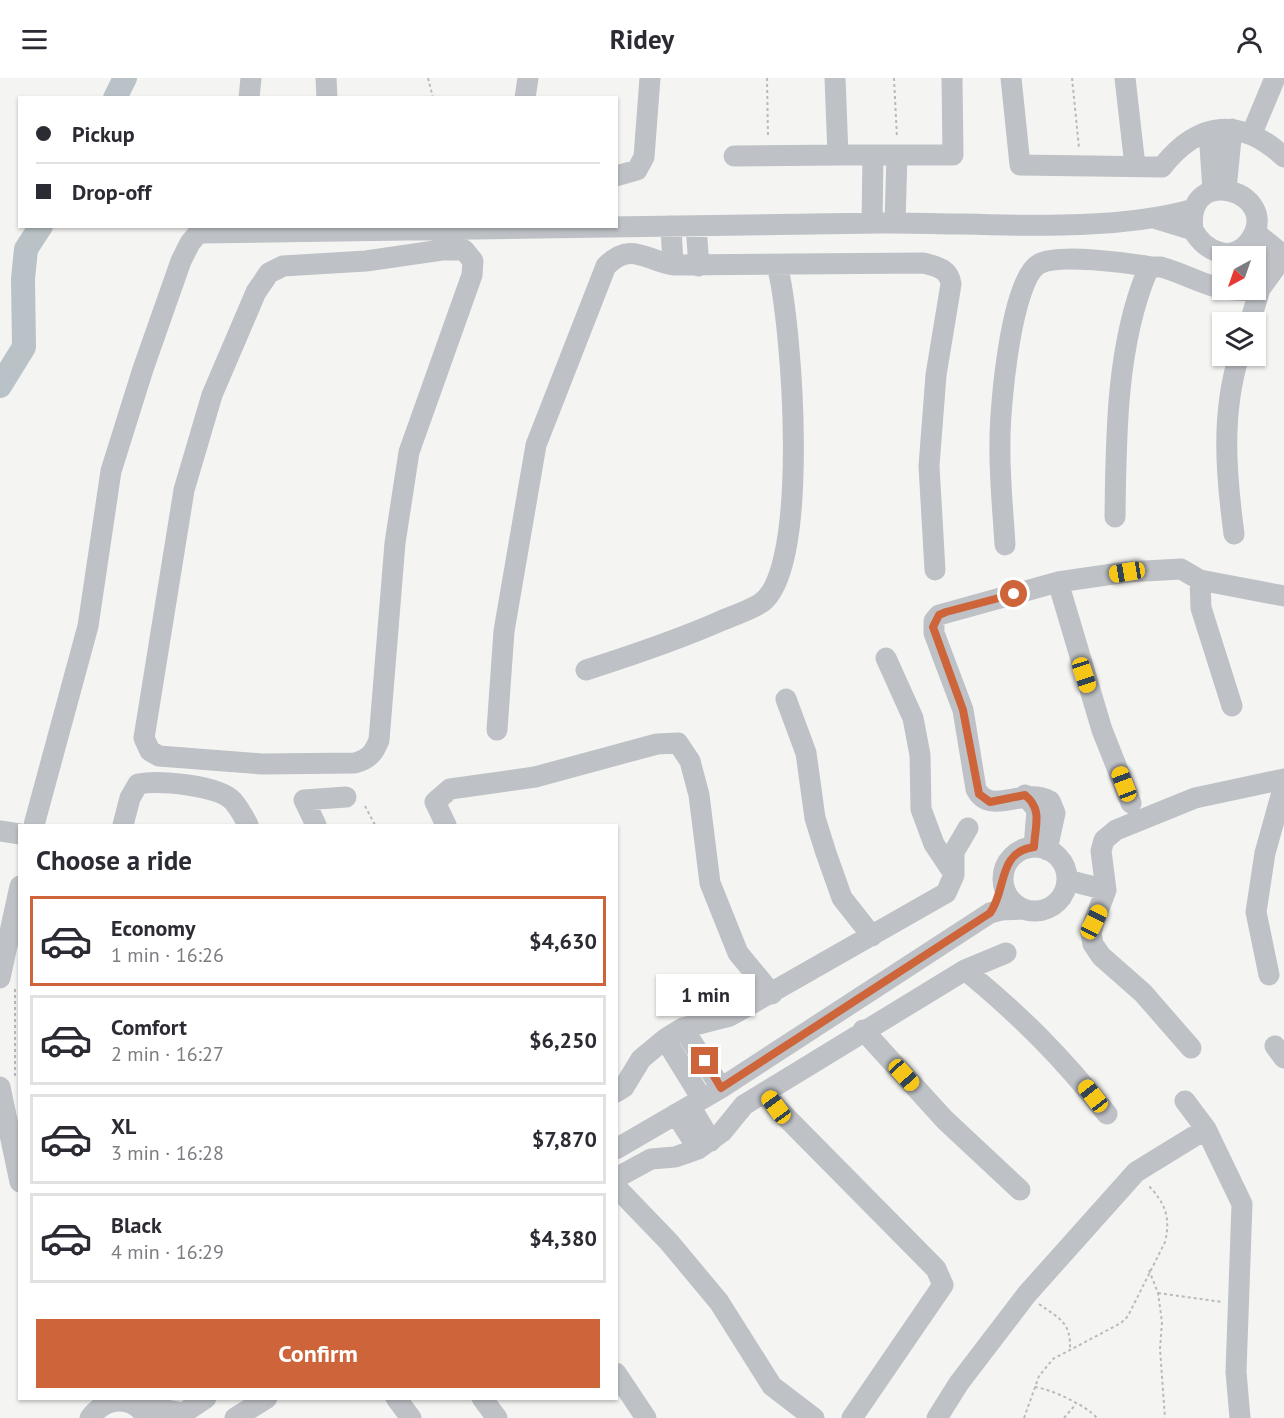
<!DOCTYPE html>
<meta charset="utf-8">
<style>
:root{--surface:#fff;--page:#f7f7f7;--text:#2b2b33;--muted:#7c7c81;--line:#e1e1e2;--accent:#ce6439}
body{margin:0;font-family:"PT Sans",sans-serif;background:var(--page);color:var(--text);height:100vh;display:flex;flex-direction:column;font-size:22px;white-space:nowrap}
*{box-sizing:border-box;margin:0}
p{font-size:20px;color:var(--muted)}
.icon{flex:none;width:33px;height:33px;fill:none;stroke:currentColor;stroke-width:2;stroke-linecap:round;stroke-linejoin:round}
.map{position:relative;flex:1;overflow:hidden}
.panel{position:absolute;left:18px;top:746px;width:600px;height:576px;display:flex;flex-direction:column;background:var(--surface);border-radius:0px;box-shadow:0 2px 4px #0004}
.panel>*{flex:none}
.top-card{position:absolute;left:18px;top:18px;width:600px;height:132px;border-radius:0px;box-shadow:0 2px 4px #0004;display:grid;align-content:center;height:132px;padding:0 18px;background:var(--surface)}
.needle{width:39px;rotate:220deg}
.fabs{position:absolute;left:1212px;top:168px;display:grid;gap:12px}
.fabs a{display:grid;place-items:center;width:54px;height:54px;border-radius:0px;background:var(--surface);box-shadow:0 2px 4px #0004;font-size:30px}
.end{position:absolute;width:27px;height:27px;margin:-14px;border:8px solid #ce6439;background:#fff;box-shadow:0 0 0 3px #fff}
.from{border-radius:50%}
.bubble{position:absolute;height:42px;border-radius:0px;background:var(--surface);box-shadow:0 2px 4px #0004;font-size:20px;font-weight:700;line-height:42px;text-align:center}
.car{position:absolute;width:18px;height:36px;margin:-18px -9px;border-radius:8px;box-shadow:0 0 4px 2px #0007;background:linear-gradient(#f5c518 24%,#345 0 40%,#f5c518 0 76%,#345 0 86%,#f5c518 0)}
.top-card b{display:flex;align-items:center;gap:21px;height:57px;font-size:22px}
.top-card b+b{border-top:2px solid var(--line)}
.top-card i{width:15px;height:15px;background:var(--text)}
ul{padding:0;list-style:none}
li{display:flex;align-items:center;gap:18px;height:90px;margin:0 12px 9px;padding:0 6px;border:3px solid var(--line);border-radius:0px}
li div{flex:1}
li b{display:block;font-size:22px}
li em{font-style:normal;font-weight:700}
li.selected{border-color:var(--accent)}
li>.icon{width:54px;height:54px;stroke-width:1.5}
h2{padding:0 18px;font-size:27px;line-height:72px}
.button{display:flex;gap:12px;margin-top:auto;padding:12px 18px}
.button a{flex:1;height:69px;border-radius:0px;background:var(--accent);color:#fff;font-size:24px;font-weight:700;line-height:69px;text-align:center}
header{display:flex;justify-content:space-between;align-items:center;height:78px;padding:0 18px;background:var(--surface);font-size:27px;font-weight:700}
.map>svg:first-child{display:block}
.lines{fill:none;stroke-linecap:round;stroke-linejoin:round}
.river{stroke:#b9c2c6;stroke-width:24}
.path{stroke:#b8babc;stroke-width:2;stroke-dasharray:3 3;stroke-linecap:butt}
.minor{stroke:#bec1c5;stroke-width:21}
.route{stroke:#ce6439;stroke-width:8}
</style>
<header><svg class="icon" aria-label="menu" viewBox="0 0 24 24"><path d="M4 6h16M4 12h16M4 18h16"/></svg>Ridey<svg class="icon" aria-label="person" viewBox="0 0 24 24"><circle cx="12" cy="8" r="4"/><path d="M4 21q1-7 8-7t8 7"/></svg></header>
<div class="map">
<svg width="1284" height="1340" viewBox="0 0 1284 1340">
<rect width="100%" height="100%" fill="#f4f5f2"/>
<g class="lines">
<!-- river -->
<path class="river" d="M 115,20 L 125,0
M 0,308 L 24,269 L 23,201 L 26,171 L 41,148"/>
<!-- path -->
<path class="path" d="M 428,0 L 433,20
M 767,0 L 768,60
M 894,0 L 897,60
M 1072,0 L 1079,70
M 365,728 L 375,747
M 15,911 L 15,1001
M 1149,1192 L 1158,1215 L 1162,1244 L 1160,1271 L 1165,1340
M 1158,1215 L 1222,1224
M 1039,1226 C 1060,1241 1071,1244 1070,1272
M 1035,1309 C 1051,1311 1087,1328 1097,1340
M 1024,1340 L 1039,1298 L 1053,1281 L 1121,1245 L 1128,1238 L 1165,1164 C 1171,1139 1165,1125 1148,1107
M 1064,1340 L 1076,1326"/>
<!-- minor -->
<path class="minor" d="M 326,0 L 327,20
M 835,0 L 838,77 L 953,77 L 952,0
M 1011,0 L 1020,87 L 1162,89 C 1199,42 1241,39 1284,79
M 1125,0 L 1135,88
M 249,20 L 251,0
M 525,20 L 528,0
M 1209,54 L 1213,113
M 1252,55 L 1275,0
M 734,78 L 838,77
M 616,98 L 637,92 L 644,79 L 650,0
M 1226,111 L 1232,51
M 1157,141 L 1193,152 C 1205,174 1234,187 1251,161 C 1282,114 1184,84 1193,152
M 872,145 L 873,77
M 895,145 L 897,77
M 671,148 L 673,187
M 696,148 L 699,188
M 1255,154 L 1284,178
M 201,155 C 427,151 654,149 880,145 C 978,144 1101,157 1194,131
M 442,172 L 464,172 L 473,183 L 472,197 L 409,374 L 395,465 L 379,662 C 374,675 369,681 355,685 L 262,686 L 159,678 L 150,673 L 144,660 L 184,412 L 212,317 L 256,214 L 269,195 L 283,188 L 366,183 Z
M 1256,180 L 1273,191
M 1250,244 L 1260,211 L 1284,178
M 1115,439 C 1116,360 1116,268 1147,194 L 1152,189 L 1161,189 C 1196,199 1214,216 1253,212
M 1234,456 C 1226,396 1221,336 1239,278
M 1005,467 C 1003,432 999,396 1000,361 C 1000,329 1011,201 1039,186 C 1057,175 1129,185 1152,189
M 1200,502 L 1201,530 L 1232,628
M 1058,504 L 1102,652 L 1131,725
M 886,580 L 913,640 L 920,677 L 921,731 L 934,766 L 954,796
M 586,592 C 633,577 678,562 723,542 C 735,537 750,532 761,525 C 811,491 792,244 777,187
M 786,621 L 806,675 L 815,740 L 826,775 L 842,820 L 872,858
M 497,652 L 504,553 L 536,367 L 606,188 C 631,163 645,182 673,187 L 924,185 C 938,189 949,191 951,206 L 936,297 L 929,388 L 935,492
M 1025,717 L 1037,732 L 1034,769
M 34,747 L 88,548 L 111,393 L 143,291 L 181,183 L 190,165 L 204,148
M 123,747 L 130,720 L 138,706 C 159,702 218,707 233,723 C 239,730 244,739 248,747
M 316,747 L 304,722 L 346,719
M 446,747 L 435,724 L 450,711 L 535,699 L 657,666 L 678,665 L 690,683 L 699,717 L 710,805 L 738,875 L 772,916
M 0,753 L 20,756
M1003 801a32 32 0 1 1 64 0a32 32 0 1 1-64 0Z
M 1047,772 L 1055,735 L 1050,723 C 1024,708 990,739 976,711 L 963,632 L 934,555 L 934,543 L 939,537 L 1058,504 L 1127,494 L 1181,491 L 1200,502 L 1284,518
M 1067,802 L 1106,812
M 965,892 C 1021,938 1062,979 1107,1036
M 1269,897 L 1256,834 L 1265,775 L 1284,707
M 0,900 L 20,808
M 683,950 L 721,1010
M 863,952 L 945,1042 L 1020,1112
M 665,961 L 702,1021
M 1275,968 L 1284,980
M 1191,970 L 1143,915 L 1101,878 L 1093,866 L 1091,855 L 1094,844 L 1106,812 L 1101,773 L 1104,762 L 1116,752 L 1195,720 L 1284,701
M 0,1009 L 20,1104
M 616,1014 L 624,1009 L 641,981 L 665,961 L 683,950 L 730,938 L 946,815 L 954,797 L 954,774 L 968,750
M 765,1014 L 776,1029 L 936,1191 L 943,1207 L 852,1340
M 1185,1023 L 1206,1051 L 1242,1126 L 1236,1294 L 1240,1340
M 690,1028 L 711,1063
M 676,1036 L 698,1071
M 616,1071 L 721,1010 L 990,835 L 1001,832 L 1023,831
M 616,1100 L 651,1081 L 675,1079 L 698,1071 L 722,1054 L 744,1027 L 965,892 L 1006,875
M 616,1109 L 669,1164 L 719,1224 L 772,1308 L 814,1340
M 616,1295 L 646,1340
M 396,1320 L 411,1340
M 482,1320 L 497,1340
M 134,1326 L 183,1335
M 90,1340 C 105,1319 132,1316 147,1340
M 176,1340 L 206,1320
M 235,1340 L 267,1320
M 937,1340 L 959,1305 L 1027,1216 L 1136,1094 L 1206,1051"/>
</g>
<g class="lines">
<!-- route -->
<path class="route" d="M 705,983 L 721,1010 L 990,835 C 1007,812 997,774 1034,769 C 1035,747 1043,732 1025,717 L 990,724 L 979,716 L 963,632 L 933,549 L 939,537 L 946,534 L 1014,516"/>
</g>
</svg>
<div class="fabs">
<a><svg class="needle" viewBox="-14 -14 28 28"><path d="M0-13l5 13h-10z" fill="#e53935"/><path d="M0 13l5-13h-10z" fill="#7c7c81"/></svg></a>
<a><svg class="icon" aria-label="layers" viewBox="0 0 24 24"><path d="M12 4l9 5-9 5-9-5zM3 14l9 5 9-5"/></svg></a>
</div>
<i class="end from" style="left:1014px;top:516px"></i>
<i class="end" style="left:705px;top:983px"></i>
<div class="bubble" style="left:656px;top:896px;width:99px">1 min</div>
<i class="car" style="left:1127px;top:494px;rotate:261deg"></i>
<i class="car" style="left:1084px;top:597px;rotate:162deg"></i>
<i class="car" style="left:1124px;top:706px;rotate:339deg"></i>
<i class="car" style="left:1094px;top:844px;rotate:27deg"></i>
<i class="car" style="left:904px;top:997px;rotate:138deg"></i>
<i class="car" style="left:1093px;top:1018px;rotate:322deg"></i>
<i class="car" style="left:776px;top:1029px;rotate:324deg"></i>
<div class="top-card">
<b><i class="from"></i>Pickup</b>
<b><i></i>Drop-off</b>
</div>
<section class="panel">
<h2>Choose a ride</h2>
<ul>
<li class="selected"><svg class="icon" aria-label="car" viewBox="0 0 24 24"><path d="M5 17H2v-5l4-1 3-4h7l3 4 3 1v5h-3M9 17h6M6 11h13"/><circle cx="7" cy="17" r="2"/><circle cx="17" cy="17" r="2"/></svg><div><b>Economy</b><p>1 min · 16:26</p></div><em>$4,630</em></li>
<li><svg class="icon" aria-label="car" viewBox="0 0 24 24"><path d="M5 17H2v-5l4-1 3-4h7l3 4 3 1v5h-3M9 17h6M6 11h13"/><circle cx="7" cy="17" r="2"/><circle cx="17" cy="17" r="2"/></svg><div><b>Comfort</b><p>2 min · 16:27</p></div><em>$6,250</em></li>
<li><svg class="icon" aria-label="car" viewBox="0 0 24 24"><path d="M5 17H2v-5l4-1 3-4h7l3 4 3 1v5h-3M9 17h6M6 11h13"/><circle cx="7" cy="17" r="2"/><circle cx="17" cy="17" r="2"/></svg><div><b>XL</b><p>3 min · 16:28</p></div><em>$7,870</em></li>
<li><svg class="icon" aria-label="car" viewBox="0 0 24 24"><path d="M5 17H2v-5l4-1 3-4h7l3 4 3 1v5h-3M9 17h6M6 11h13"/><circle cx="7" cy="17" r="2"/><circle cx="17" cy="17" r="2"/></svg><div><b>Black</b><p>4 min · 16:29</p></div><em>$4,380</em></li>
</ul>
<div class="button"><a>Confirm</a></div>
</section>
</div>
